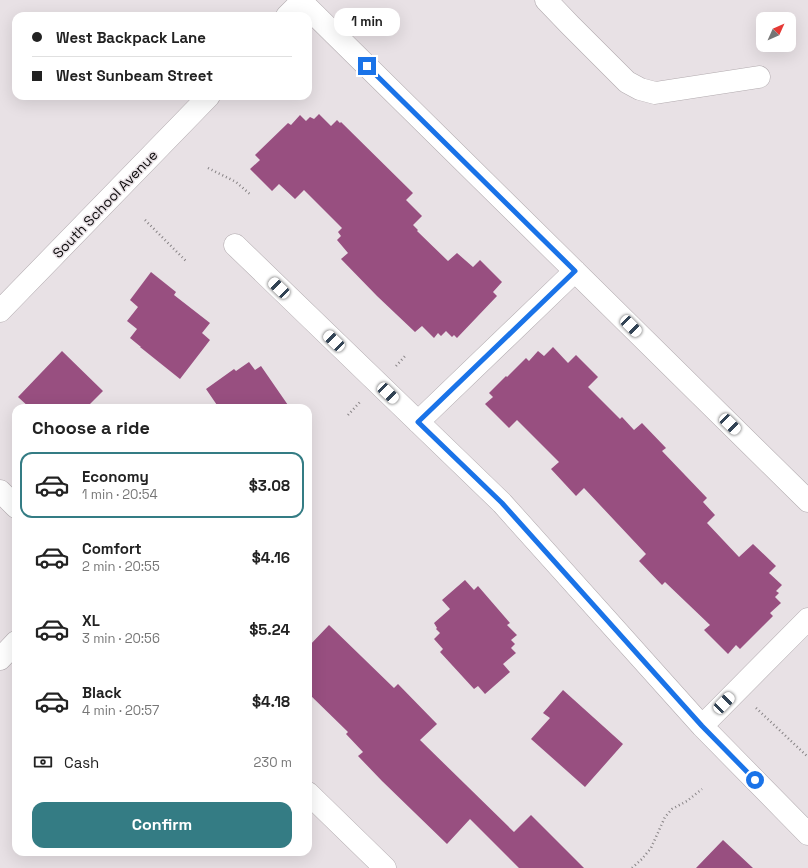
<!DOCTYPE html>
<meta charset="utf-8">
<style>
:root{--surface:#fff;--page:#f2f2f2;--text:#222;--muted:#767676;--line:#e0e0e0;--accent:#347c84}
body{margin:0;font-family:"Space Grotesk",sans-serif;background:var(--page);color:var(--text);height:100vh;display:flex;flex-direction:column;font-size:15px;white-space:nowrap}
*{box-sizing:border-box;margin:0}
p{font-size:13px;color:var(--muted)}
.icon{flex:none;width:22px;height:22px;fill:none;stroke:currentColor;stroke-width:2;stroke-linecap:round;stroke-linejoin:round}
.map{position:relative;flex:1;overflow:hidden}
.details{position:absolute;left:12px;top:404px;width:300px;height:452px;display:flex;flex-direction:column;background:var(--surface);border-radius:12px;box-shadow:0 4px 16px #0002}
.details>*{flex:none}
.banner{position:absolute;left:12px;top:12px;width:300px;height:88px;border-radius:12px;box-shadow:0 4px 16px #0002;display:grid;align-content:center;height:88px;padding:0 20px;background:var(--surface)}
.needle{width:26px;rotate:45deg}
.tools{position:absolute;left:756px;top:12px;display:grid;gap:8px}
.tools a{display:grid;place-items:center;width:40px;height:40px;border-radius:8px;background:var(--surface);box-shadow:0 4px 16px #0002;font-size:20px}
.end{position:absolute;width:18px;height:18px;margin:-9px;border:5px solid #1a73e8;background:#fff;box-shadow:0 0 0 2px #fff}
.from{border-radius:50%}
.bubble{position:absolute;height:28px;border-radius:12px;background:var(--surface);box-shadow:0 4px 16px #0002;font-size:13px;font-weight:800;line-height:28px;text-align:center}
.car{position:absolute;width:12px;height:24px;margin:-12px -6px;border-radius:5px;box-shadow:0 0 3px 1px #0007;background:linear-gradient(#fff 24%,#345 0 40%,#fff 0 76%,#345 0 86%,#fff 0)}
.banner b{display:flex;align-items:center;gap:14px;height:38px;font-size:15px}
.banner b+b{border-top:1px solid var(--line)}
.banner i{width:10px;height:10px;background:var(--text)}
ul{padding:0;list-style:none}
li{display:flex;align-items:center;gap:12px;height:66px;margin:0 8px 6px;padding:0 12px;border:2px solid transparent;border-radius:12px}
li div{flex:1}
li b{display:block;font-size:15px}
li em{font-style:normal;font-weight:800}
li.current{border-color:var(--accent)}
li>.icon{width:36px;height:36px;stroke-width:1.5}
h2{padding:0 20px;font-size:18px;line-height:48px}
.pay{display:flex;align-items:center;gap:10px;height:44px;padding:0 20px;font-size:15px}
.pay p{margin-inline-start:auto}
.cta{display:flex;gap:8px;margin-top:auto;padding:8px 20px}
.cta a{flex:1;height:46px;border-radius:12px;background:var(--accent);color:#fff;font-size:16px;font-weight:800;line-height:46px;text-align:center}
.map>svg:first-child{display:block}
.building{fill:#984f80}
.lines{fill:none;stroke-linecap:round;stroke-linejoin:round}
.minor-casing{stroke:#b2abaf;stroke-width:23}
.path{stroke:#878385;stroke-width:2.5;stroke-dasharray:1 3;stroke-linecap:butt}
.minor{stroke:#fff;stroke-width:22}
.route{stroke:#1a73e8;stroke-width:5}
.labels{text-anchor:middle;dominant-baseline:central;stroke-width:3;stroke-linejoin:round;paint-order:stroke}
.street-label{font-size:14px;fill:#0d0b0c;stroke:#e8e1e5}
</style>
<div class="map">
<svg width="808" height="868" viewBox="0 0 808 868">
<rect width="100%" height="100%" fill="#e8e1e5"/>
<!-- building -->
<path class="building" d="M 319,114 L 331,126 L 337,120 L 340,123 L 341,122 L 413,193 L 406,200 L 422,216 L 413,225 L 418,230 L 417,231 L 448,261 L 457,253 L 473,267 L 480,260 L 502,282 L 493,292 L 497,296 L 457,338 L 454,335 L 452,337 L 446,331 L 441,336 L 438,333 L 434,338 L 422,326 L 415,332 L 377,296 L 341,259 L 348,253 L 337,240 L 341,236 L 338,232 L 342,228 L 304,190 L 295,199 L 279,184 L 272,191 L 250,169 L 260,160 L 255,155 L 288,123 L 291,125 L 300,115 L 306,121 L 310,117 L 314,119 Z
M 151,272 L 176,292 L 174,295 L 210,323 L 202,333 L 210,340 L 180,379 L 140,347 L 141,347 L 130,338 L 137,329 L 127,321 L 138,307 L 130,300 Z
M 553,347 L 568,363 L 576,355 L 598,377 L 588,387 L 620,419 L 622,417 L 634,430 L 642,423 L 666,448 L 662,451 L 707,498 L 703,502 L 715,515 L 707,523 L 739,557 L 753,544 L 776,566 L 769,573 L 782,585 L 776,591 L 779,593 L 775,597 L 781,603 L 770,613 L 773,616 L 740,649 L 736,645 L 728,654 L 704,630 L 710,625 L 665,582 L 662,585 L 639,561 L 646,554 L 584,488 L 576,496 L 551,469 L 559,462 L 517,420 L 509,428 L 485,404 L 493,397 L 489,393 L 506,376 L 507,377 L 526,358 L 529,361 L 538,351 L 544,356 Z
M 62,351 L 103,391 L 86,408 L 30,408 L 18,397 Z
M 249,362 L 255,370 L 261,366 L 290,408 L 219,408 L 206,389 L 234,369 L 236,371 Z
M 465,580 L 474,590 L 478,586 L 510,623 L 507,625 L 517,635 L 511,640 L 515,644 L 511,648 L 516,653 L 503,664 L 510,672 L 485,694 L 478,686 L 474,689 L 440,652 L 443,649 L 434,639 L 440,633 L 436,629 L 437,628 L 434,623 L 450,609 L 442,600 Z
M 329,625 L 394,688 L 398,684 L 437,724 L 420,740 L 514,832 L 531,815 L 584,868 L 519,868 L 470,819 L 447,844 L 382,781 L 358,756 L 363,752 L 346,734 L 348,732 L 308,693 L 308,647 Z
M 563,690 L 623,744 L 585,787 L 531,739 L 550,718 L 543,713 Z
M 723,840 L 753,868 L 696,868 Z"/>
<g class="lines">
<!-- minor casing -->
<g class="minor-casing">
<path id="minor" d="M 300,0 L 808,501
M 546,0 L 570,25 L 627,82 L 640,89 L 655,93 L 759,77
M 287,16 L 303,0
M 235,245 L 502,503 L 702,726 L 808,834
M 0,311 L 209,96
M 418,422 L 575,271
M 0,491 L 16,507
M 0,659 L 16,642
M 702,726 L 808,619
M 308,793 L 385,868"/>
</g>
<!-- path -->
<path class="path" d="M 208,168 L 236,182 L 251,195
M 145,220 L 186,261
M 396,366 L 406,355
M 348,415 L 360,402
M 756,708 L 808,757
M 632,868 L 642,859 L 651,848 L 665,817 L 672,809 L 687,801 L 702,789"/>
<!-- minor -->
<use href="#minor" class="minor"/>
</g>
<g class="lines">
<!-- route -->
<path class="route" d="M 367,66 L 575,271 L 418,422 L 502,503 L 702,726 L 755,780"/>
</g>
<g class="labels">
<!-- street labels -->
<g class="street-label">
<text transform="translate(105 204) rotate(-46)">South School Avenue</text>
</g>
</g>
</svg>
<div class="tools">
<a><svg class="needle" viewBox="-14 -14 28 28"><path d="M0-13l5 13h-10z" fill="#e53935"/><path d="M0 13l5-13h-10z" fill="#767676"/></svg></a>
</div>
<i class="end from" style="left:755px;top:780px"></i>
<i class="end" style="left:367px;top:66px"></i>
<div class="bubble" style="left:334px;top:8px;width:66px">1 min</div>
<i class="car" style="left:279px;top:288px;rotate:314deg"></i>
<i class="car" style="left:631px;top:326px;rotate:135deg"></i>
<i class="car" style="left:334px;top:341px;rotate:314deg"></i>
<i class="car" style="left:388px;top:393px;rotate:134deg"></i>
<i class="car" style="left:730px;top:424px;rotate:134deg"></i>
<i class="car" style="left:724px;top:703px;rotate:44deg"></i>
<div class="banner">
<b><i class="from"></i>West Backpack Lane</b>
<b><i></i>West Sunbeam Street</b>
</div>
<section class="details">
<h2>Choose a ride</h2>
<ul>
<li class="current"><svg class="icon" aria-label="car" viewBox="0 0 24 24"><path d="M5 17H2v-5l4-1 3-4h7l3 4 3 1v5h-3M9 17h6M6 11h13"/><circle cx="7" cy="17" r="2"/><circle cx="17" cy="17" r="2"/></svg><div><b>Economy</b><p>1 min · 20:54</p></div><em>$3.08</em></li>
<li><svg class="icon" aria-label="car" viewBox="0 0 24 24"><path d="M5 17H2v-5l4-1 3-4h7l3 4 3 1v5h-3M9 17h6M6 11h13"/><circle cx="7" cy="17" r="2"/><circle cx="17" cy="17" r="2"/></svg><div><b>Comfort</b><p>2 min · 20:55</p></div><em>$4.16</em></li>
<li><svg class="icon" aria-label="car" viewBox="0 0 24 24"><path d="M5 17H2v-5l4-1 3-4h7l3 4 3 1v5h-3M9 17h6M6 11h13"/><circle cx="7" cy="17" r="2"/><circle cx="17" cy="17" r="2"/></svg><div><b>XL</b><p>3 min · 20:56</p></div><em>$5.24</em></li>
<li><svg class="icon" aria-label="car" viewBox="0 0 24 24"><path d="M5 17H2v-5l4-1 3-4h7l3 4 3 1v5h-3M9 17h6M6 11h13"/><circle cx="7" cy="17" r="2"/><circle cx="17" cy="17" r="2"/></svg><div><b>Black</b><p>4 min · 20:57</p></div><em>$4.18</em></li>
</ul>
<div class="pay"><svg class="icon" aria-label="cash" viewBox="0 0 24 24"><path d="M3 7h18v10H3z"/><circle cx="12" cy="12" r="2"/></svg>Cash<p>230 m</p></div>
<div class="cta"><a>Confirm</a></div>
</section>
</div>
